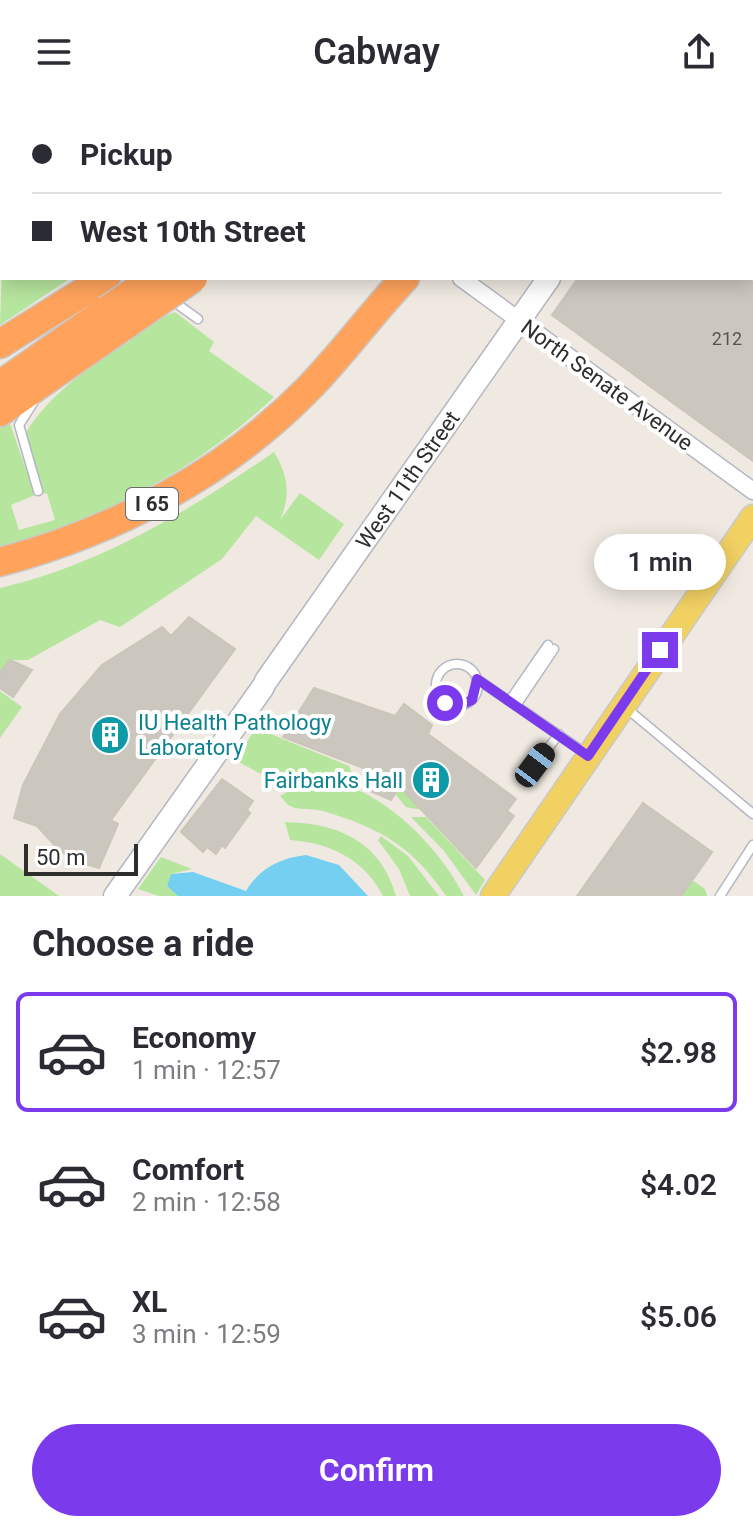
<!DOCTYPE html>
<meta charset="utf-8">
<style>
:root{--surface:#fff;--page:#f7f7f7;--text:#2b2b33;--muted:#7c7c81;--line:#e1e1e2;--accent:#7c3aed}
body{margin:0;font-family:Roboto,sans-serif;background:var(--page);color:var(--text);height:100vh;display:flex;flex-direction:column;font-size:30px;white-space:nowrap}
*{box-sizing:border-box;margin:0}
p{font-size:26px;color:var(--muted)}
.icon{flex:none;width:44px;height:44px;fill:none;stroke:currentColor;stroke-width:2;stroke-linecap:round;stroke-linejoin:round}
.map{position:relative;height:792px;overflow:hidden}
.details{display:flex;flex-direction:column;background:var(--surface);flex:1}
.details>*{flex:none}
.top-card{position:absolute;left:0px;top:0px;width:754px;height:176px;box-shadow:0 4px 20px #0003;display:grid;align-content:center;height:176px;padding:0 32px;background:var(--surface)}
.scale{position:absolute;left:24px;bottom:20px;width:114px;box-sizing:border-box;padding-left:8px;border:4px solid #2e2e2e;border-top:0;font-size:22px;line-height:28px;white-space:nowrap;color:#2e2e2e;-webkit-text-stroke:6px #fff;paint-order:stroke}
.end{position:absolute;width:36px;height:36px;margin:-18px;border:10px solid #7c3aed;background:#fff;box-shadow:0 0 0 4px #fff}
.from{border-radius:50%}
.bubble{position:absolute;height:56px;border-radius:28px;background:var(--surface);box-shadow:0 4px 20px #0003;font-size:26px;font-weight:600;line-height:56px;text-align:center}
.car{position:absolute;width:24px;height:48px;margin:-24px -12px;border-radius:10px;box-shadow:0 0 6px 2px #0007;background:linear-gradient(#222 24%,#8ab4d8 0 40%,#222 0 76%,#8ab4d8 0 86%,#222 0)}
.top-card b{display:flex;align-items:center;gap:28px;height:76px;font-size:30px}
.top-card b+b{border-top:2px solid var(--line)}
.top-card i{width:20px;height:20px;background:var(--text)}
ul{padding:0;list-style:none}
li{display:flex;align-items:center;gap:24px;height:120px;margin:0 16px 12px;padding:0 16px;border:4px solid transparent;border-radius:12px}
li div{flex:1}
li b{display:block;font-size:30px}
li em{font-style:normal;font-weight:600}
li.active{border-color:var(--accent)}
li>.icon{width:72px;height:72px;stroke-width:1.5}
h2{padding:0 32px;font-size:36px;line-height:96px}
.primary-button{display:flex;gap:16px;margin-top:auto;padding:16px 32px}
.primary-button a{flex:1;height:92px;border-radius:48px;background:var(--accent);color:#fff;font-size:32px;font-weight:600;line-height:92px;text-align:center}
header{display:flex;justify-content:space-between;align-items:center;height:104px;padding:0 32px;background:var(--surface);font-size:36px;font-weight:600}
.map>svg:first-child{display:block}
.green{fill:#b6e59e}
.water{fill:#75cff0}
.building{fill:#cbc7bf;stroke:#cbc5ba;stroke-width:2}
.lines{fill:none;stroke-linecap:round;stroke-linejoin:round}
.service-casing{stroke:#b4b7c1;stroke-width:11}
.pedestrian-casing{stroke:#b4b7c1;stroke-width:15}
.minor-casing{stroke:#b4b7c1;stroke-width:19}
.secondary-casing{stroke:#b4b7c1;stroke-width:25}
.primary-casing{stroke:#c9c9c9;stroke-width:27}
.motorway-casing{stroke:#c9c9c9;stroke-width:31}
.service{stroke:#fff;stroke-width:8}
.pedestrian{stroke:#fff;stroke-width:12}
.minor{stroke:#fff;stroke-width:16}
.secondary{stroke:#fff;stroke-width:22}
.primary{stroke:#f2d163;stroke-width:24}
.motorway{stroke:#ffa35c;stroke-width:28}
.motorway-bridge-casing{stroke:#c9c9c9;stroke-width:31;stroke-linecap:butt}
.motorway-bridge{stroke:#ffa35c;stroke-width:28}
.route{stroke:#7c3aed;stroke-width:10}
.labels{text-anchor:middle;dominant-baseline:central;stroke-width:8;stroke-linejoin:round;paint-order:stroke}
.number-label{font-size:18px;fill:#555452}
.shield{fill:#fff;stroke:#6d6d6d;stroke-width:2}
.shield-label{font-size:20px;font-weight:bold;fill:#2e2e2e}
.street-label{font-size:22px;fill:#2e2e2e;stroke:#fff}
.culture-label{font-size:22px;fill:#0d838f;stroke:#fff;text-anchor:start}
</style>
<header><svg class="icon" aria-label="menu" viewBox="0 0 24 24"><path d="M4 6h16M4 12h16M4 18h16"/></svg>Cabway<svg class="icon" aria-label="share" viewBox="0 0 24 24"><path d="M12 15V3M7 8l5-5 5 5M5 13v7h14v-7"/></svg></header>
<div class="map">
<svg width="753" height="792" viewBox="0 0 753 792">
<rect width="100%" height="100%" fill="#efe9e1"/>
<!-- green -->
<path class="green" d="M 2,161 L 2,174 L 71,174 L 0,221 Z
M 175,208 L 214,238 L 209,247 L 274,293 C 196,367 102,414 0,444 L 0,324 L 9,317 L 35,391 L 11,401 L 19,426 L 55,416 L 47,389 L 43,390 L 25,330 C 54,281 115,247 160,214 Z
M 274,348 C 288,371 291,392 280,416 L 300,389 L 344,420 L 319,456 L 256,412 L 222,455 L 120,523 L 100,516 L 28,556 L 10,556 L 0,569 L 0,484 C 102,460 189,407 274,348 Z
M 0,587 L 22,603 L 0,634 Z
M 256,624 L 349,662 L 354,675 L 317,669 L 280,680 L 235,656 Z
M 327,676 C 383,686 439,742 464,792 L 446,792 C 412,742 380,724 323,707 C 313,704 295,707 287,700 C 284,697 283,694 280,692 L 304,679 Z
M 400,683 L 422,706 L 406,703 L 396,691 Z
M 411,713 L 426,713 L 485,776 L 476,791 L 444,747 Z
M 285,718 C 337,719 381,737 396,792 L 383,792 C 364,755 330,739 290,736 Z
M 381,732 L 408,752 L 439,792 L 410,792 L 399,765 L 378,736 Z
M 0,750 L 59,792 L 0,792 Z
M 161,753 L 192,765 L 171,770 L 167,782 L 178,792 L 159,792 L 138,785 Z
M 692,776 L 705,785 L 707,792 L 681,792 Z"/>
<!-- water -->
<path class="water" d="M 306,751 L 339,761 L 368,792 L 178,792 L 167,782 L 171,770 L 193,768 L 246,787 C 260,764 280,754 306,751 Z"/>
<!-- building -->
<path class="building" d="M 578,174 L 746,174 L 753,178 L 753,357 L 552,211 Z
M 189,513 L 235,545 L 111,716 L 118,720 L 99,764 L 76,757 L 59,746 L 37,722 L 14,714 L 23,681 L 60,610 L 102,561 L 162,523 L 171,532 Z
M 10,556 L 32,566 L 13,593 L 0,584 L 0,569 Z
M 314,584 L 395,612 L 404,600 L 432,621 L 428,630 L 516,695 L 507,707 L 514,712 L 476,764 L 400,683 L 391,696 L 368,686 L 376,669 L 283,633 Z
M 222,675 L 253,697 L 247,706 L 250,709 L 225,744 L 222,741 L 216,750 L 207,743 L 203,748 L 181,728 Z
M 643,699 L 712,748 L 706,757 L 681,792 L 577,792 Z"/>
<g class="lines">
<!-- service casing -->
<g class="service-casing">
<path id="service" d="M 0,86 L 2,87
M 173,197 L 198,215
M 33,299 L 19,321 L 38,387
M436 581a21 21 0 1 1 42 0a21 21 0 1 1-42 0Z
M 477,575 L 588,651
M 510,596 L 548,541
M 517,600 L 554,545
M 625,603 L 753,710
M 535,661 L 559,630
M 720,792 L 753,741"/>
</g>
<!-- pedestrian casing -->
<g class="pedestrian-casing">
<path id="pedestrian" d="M 752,157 L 753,155
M 752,168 L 753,168"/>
</g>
<!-- minor casing -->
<g class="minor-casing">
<path id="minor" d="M 291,2 L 292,0
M 461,174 L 753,387"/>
</g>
<!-- secondary casing -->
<g class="secondary-casing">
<g id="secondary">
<path d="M 671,2 L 673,0"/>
<path id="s1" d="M 266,577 L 549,174"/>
<path d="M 115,792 L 263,583"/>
</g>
</g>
<!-- primary casing -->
<g class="primary-casing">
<path id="primary" d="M 493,792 L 753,413"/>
</g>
<!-- motorway casing -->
<g class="motorway-casing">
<path id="motorway" d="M 353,2 L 355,0
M 398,2 L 400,0
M 429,2 L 432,0
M 520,2 L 522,0
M 552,2 L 553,0
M 0,240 L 106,174
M 0,281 L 107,206
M 0,308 L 127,220
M 0,458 C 116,427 225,370 309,284 C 343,249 371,210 405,174"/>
</g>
<!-- service -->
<use href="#service" class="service"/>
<!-- pedestrian -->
<use href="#pedestrian" class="pedestrian"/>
<!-- minor -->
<use href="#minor" class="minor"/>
<!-- secondary -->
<use href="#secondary" class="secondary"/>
<!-- primary -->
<use href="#primary" class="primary"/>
<!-- motorway -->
<use href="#motorway" class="motorway"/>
<!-- motorway-bridge casing -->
<g class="motorway-bridge-casing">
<path id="motorway-bridge" d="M 107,206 L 154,174
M 127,220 L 193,174"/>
</g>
<!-- motorway-bridge -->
<use href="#motorway-bridge" class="motorway-bridge"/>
</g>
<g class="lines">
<!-- route -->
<path class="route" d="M 445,599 L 459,602 L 472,596 L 477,575 L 588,652 L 660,546"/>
</g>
<!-- icons -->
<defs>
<g id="building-disc" transform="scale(2)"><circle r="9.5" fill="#0f9aa8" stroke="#fff"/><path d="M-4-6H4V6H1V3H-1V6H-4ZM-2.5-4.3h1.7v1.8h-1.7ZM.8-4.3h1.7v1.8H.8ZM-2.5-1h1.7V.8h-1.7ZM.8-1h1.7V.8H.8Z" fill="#fff"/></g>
</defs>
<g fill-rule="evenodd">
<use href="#building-disc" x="110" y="631"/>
<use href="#building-disc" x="431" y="676"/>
</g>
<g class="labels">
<!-- number labels -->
<g class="number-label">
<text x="727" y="234">212</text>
</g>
<!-- shield labels -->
<rect class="shield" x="126" y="384" width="52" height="32" rx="6"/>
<g class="shield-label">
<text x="152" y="400">I 65</text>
</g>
<!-- street labels -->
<g class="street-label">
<text transform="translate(607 281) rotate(36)">North Senate Avenue</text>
<text stroke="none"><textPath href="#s1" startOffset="246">West 11th Street</textPath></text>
</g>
<!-- culture labels -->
<g class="culture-label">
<text x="138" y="618">IU Health Pathology<tspan x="138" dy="25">Laboratory</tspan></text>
<text x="403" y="676" text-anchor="end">Fairbanks Hall</text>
</g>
</g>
</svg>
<div class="scale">50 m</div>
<i class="end from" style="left:445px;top:599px"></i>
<i class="end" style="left:660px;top:546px"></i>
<div class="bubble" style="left:594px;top:430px;width:132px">1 min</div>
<i class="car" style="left:535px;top:661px;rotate:37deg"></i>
<div class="top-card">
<b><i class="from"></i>Pickup</b>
<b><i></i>West 10th Street</b>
</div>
</div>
<section class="details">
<h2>Choose a ride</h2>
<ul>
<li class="active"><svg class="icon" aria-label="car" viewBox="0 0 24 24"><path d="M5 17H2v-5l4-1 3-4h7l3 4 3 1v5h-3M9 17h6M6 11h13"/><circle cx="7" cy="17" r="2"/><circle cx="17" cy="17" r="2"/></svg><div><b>Economy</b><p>1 min · 12:57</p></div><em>$2.98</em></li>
<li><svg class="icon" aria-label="car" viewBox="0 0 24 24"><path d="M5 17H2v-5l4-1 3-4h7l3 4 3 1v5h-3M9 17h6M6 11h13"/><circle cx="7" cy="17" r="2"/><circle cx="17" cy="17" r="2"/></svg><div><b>Comfort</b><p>2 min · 12:58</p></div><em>$4.02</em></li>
<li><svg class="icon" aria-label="car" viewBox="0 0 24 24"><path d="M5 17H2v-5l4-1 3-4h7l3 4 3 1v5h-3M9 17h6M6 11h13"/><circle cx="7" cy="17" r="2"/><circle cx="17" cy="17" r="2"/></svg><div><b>XL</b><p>3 min · 12:59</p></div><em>$5.06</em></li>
</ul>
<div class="primary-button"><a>Confirm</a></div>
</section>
